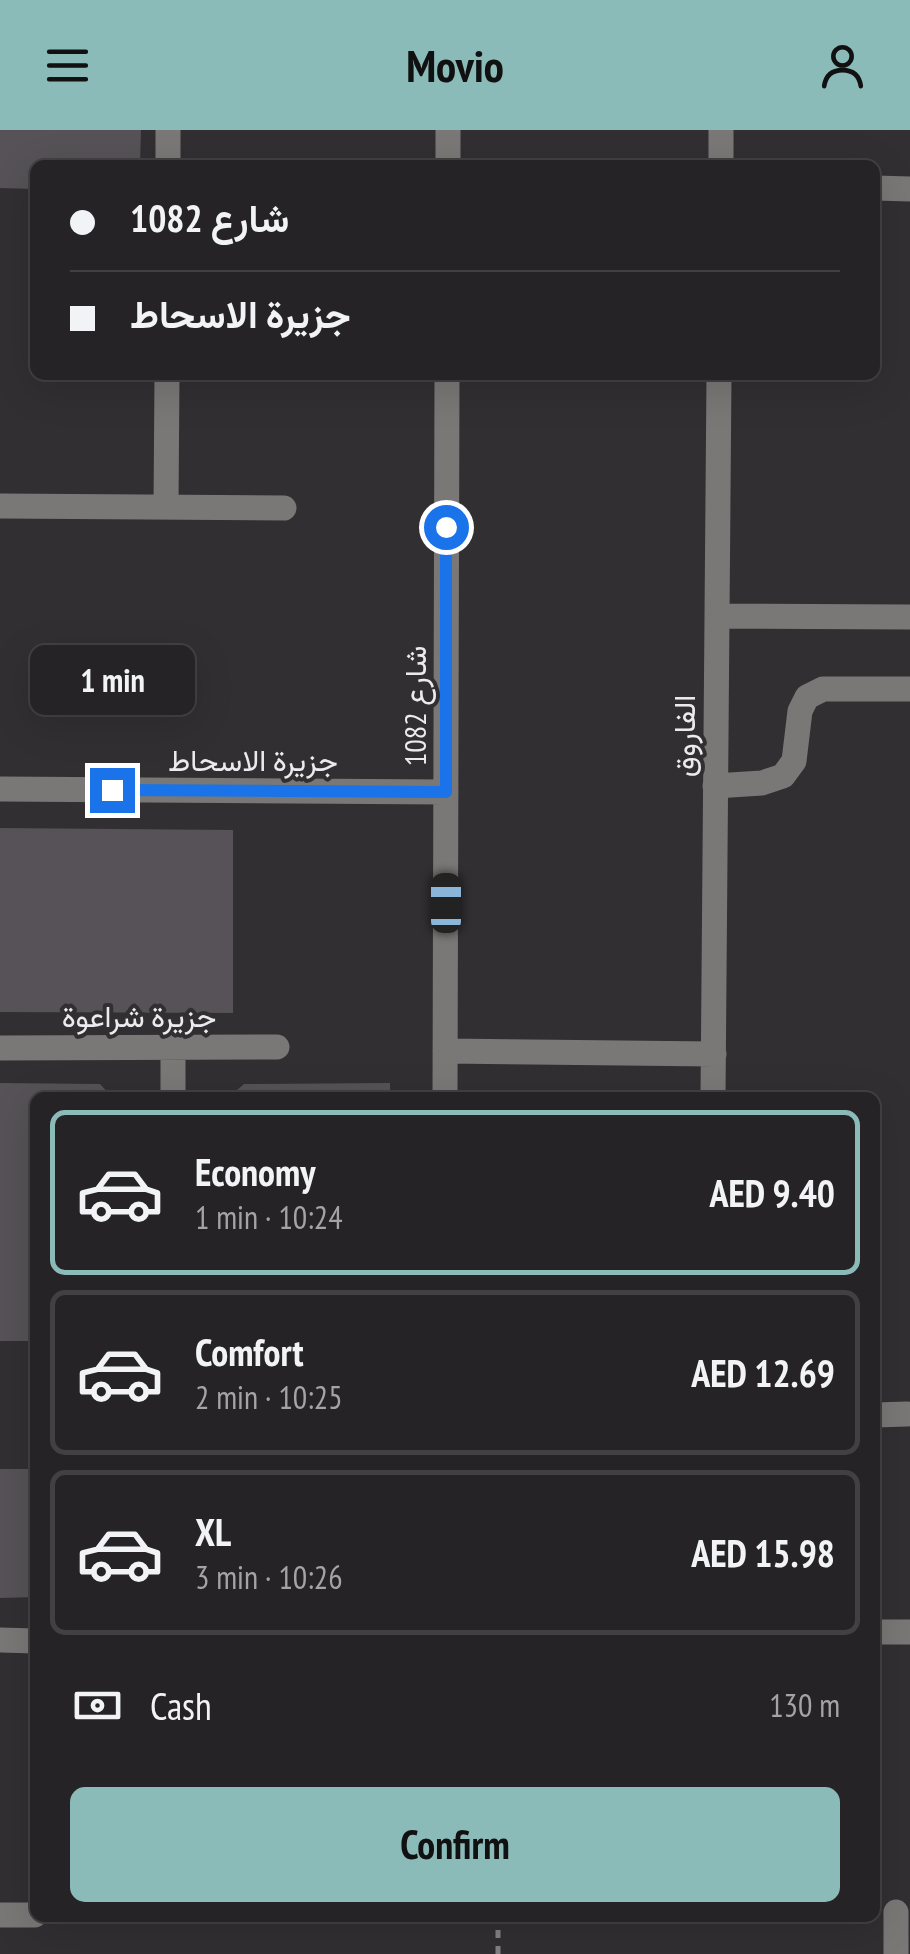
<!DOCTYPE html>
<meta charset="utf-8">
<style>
:root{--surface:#262326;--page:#322f32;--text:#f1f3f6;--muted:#a4a4a7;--line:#424043;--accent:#8bbbb9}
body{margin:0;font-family:"PT Sans Narrow",Vazirmatn,sans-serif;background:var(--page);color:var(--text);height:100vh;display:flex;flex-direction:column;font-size:38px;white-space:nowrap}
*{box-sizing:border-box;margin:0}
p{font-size:32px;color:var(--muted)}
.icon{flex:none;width:55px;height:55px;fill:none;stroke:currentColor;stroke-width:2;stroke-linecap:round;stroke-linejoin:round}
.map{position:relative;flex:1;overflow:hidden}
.panel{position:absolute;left:30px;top:962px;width:850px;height:830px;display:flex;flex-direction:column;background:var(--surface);border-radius:15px;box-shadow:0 10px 40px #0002,0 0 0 2px var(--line)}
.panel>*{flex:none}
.guide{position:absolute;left:30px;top:30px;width:850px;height:220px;border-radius:15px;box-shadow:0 10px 40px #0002,0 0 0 2px var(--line);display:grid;align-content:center;height:220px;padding:0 40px;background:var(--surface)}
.end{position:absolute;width:45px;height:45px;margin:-22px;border:12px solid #1a73e8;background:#fff;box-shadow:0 0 0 5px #fff}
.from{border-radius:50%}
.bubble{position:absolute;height:70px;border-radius:15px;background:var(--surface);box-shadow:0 10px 40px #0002,0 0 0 2px var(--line);font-size:32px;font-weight:600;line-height:70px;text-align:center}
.car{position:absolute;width:30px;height:60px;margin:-30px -15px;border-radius:12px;box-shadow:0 0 8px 2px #0007;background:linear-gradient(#222 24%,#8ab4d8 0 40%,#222 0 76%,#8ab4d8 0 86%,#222 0)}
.guide b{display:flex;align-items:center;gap:35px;height:95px;font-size:38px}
.guide b+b{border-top:2px solid var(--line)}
.guide i{width:25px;height:25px;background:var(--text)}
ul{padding:18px 0 0;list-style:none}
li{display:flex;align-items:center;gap:30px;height:165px;margin:0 20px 15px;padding:0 20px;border:5px solid var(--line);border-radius:15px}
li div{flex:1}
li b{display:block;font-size:38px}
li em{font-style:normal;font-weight:600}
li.active{border-color:var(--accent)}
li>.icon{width:90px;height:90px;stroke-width:1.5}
.pay{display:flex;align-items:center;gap:25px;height:110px;padding:0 40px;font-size:38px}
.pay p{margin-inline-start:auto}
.button{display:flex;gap:20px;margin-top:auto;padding:20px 40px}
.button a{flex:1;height:115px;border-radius:15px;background:var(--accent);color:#111;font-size:40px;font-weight:600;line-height:115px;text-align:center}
header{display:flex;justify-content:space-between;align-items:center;height:130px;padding:0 40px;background:var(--accent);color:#111;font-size:45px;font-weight:600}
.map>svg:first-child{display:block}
.building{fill:#565257}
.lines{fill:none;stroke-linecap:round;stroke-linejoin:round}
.path{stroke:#848185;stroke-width:5;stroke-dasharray:8 8;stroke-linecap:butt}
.minor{stroke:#797876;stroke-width:25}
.route{stroke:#1a73e8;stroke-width:12}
.labels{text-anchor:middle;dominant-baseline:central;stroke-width:8;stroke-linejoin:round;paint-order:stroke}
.street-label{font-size:30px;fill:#eceaed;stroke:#322f33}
</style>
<header><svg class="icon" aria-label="menu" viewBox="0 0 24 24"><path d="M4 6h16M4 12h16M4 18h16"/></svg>Movio<svg class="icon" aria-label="person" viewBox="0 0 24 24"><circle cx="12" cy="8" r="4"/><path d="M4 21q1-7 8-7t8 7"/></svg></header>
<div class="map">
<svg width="910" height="1824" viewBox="0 0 910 1824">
<rect width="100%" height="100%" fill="#322f33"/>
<!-- building -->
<path class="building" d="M 0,0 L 141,0 L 140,35 L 35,35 L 35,59 L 0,58 Z
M 0,698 L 233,700 L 233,883 L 0,882 Z
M 0,953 L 100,954 L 113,968 L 35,968 L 35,1211 L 0,1211 Z
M 390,953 L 390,968 L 228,968 L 244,954 Z
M 0,1339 L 35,1339 L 35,1467 L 0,1468 Z"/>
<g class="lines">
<!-- path -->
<path class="path" d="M 498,1824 L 498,1788"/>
<!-- minor -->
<path class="minor" d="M 168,35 L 168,0
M 448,35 L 448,0
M 721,35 L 721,0
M 875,58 L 910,59
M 0,376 L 284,378
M 166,377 L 167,245
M 717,486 L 910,487
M 715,656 L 762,653 L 783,646 L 794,631 L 800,581 L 807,567 L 823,559 L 910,559
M 0,659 L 446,662
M 0,918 L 277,917
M 445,921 L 714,924
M 173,968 L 173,918
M 445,968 L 447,245
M 713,968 L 719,245
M 875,1285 L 907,1284
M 875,1502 L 910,1502
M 0,1510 L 35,1511
M 896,1782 L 896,1824
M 0,1785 L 35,1785"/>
</g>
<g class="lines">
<!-- route -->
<path class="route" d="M 112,660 L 446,662 L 446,397"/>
</g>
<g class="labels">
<!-- street labels -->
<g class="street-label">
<text transform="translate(414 576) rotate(-90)">شارع 1082</text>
<text transform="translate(683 606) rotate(-90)">الفاروق</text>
<text x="253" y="629">جزيرة الاسحاط</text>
<text x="139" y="885">جزيرة شراعوة</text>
</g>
</g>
</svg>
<i class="end from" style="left:446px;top:397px"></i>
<i class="end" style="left:112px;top:660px"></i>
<div class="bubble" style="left:30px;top:515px;width:165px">1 min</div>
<i class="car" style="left:446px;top:773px;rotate:0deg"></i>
<div class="guide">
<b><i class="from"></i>شارع 1082</b>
<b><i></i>جزيرة الاسحاط</b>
</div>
<section class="panel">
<ul>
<li class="active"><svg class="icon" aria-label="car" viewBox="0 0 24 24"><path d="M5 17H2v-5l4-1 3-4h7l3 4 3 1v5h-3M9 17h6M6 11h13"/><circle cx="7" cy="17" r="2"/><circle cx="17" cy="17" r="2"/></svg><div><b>Economy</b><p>1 min · 10:24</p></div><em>AED 9.40</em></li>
<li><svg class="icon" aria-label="car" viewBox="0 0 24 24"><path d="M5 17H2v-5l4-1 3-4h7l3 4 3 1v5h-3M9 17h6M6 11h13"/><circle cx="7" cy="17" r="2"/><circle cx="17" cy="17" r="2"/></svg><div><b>Comfort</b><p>2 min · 10:25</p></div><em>AED 12.69</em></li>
<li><svg class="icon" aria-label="car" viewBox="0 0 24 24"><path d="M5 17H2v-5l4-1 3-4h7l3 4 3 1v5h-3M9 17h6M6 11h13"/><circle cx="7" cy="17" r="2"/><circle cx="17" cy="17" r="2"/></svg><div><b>XL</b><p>3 min · 10:26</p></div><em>AED 15.98</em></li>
</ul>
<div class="pay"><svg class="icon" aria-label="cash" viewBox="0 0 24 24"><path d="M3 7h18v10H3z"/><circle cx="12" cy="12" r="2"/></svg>Cash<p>130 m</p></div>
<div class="button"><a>Confirm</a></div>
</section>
</div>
